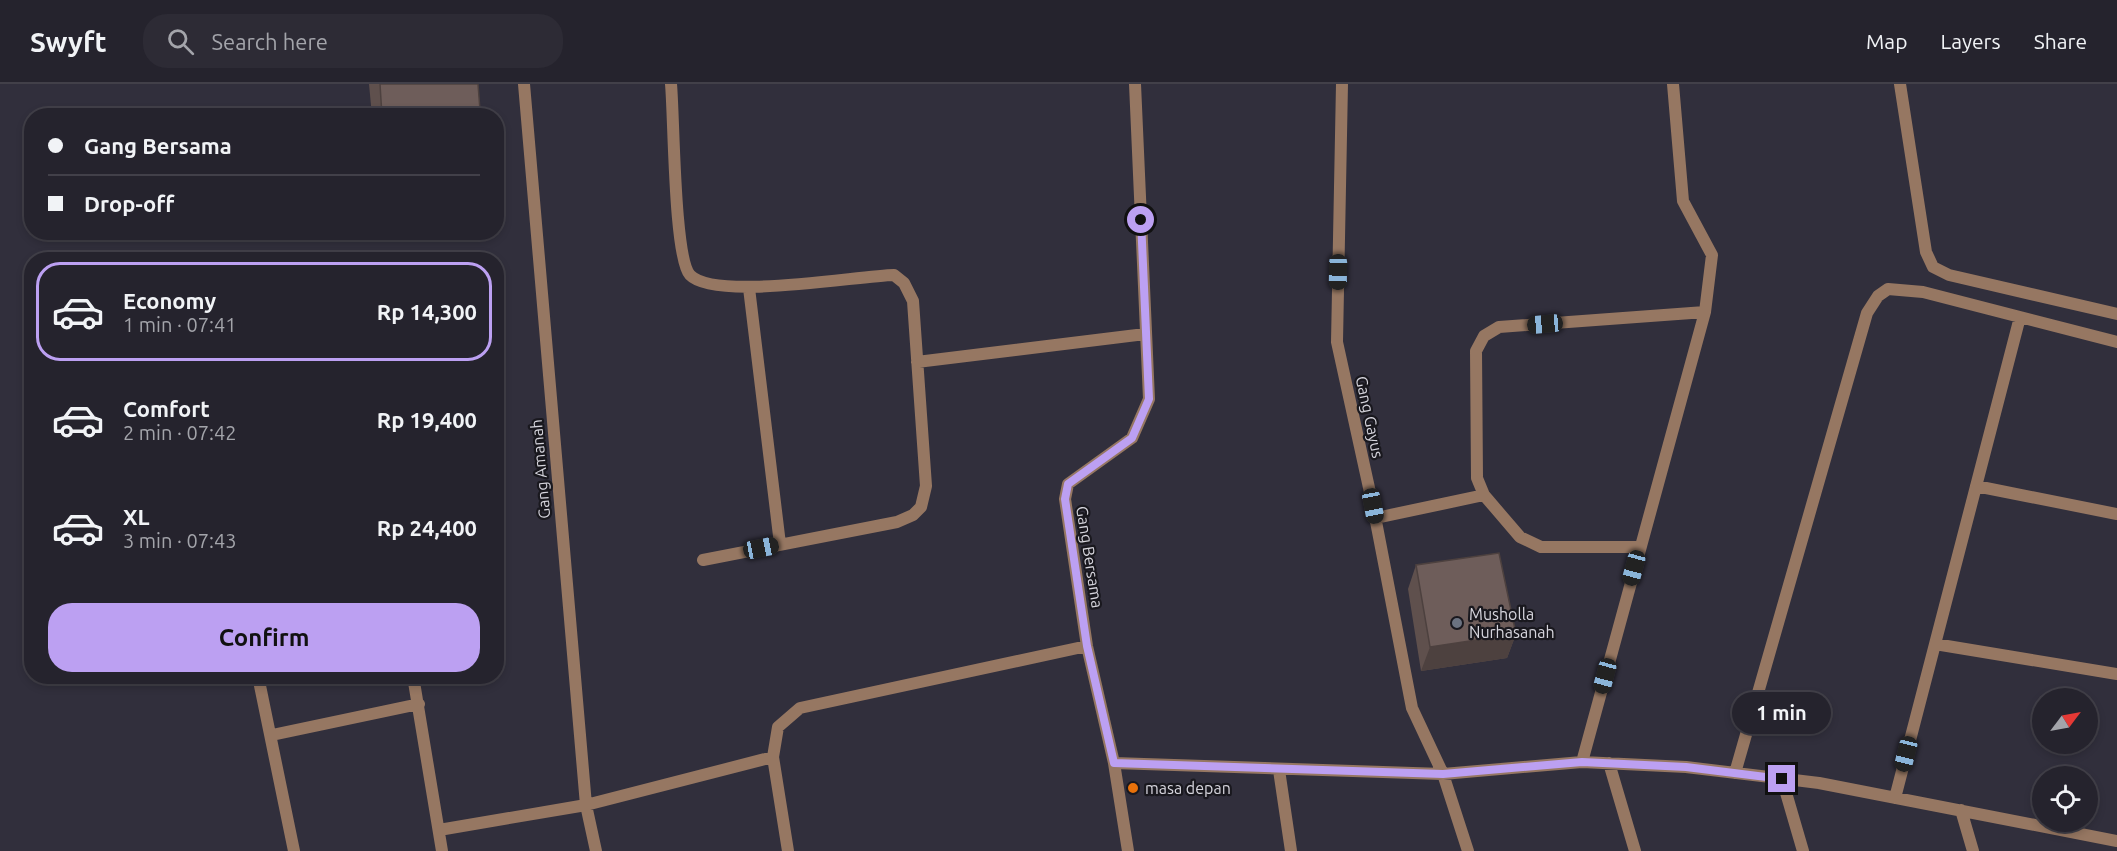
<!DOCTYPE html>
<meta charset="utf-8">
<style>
:root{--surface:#25232d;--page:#2d2b35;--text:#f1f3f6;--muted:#a3a4aa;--line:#424049;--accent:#bca0f2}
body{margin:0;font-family:Ubuntu,sans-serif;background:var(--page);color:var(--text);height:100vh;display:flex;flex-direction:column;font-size:22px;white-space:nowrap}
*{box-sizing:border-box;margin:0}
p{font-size:20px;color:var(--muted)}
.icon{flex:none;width:33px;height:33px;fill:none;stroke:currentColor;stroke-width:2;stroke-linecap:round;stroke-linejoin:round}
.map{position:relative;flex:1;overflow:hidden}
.details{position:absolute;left:24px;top:168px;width:480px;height:432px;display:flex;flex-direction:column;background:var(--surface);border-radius:24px;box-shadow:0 3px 9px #0003,0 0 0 2px var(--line)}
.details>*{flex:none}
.guide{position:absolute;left:24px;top:24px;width:480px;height:132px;border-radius:24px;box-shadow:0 3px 9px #0003,0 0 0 2px var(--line);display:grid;align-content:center;height:132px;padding:0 24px;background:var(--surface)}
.needle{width:39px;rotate:58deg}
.tools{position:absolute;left:2032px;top:604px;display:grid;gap:12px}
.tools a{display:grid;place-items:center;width:66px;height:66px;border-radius:50%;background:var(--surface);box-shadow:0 3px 9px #0003,0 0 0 2px var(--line);font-size:30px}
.end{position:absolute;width:27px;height:27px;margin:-14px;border:8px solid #bca0f2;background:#111;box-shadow:0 0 0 3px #111}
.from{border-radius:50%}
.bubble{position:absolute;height:42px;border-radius:21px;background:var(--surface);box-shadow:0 3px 9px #0003,0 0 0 2px var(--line);font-size:20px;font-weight:700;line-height:42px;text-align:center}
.car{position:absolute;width:18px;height:36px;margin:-18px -9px;border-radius:8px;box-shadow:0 0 4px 2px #0007;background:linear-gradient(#222 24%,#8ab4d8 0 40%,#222 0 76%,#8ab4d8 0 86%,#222 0)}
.guide b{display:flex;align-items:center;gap:21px;height:57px;font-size:22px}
.guide b+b{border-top:2px solid var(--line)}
.guide i{width:15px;height:15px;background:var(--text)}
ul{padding:10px 0 0;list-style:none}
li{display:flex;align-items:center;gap:18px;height:99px;margin:0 12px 9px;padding:0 12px;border:3px solid transparent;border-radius:24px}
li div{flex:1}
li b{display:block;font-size:22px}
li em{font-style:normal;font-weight:700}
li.on{border-color:var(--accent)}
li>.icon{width:54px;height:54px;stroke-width:1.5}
.primary-button{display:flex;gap:12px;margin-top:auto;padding:12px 24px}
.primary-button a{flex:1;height:69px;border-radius:24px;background:var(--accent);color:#111;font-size:24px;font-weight:700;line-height:69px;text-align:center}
header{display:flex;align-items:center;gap:36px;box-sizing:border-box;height:84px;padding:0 30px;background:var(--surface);border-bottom:2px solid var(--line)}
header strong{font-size:28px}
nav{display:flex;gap:33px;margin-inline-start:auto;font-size:21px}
.search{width:420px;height:54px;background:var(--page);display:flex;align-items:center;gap:15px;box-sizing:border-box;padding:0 21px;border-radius:24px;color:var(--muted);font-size:22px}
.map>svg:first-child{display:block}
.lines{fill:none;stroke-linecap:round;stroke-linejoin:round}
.minor{stroke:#967762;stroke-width:12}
.wall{fill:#5f504d}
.shaded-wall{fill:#4d413f}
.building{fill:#6e5d5a;stroke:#4d413f;stroke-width:1.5}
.route{stroke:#bca0f2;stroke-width:8}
.worship-dot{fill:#6b7280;stroke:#19181e;stroke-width:2}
.food-dot{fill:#e8710a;stroke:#19181e;stroke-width:2}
.labels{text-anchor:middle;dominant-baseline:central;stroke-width:4.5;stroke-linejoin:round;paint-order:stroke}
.street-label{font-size:16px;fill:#d6d5dd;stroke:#19181e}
.poi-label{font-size:16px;fill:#d6d5dd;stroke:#19181e;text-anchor:start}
</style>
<header>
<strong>Swyft</strong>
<div class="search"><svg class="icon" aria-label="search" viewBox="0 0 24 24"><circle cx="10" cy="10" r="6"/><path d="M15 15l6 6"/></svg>Search here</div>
<nav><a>Map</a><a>Layers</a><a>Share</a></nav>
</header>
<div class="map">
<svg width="2117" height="767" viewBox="0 0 2117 767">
<rect width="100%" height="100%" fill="#312f3c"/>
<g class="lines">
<!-- minor -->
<path class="minor" d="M 524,0 L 586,721 L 596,767
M 671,0 C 674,32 674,174 690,191 C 715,217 855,192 894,191 L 904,199 L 913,217 L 926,402 L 921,423 L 913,431 L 897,438 L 703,476
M 1342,0 L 1337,258 L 1373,422 L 1412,624 L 1443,690 L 1468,767
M 1900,0 L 1926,168 L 1933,183 L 1949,191 L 2117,230
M 749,204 L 780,460
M 917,278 L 1145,250
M 1976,402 L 2117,430
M 1376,434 L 1484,411
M 1639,463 L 1541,463 L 1520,453 L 1484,411 L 1477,394 L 1476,267 L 1484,252 L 1499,243 L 1705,228
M 1935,560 L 2117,590
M 258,592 L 294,767
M 413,592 L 442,767
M 272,651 L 419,620
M 1582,678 L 1705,228 L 1712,171 L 1683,117 L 1673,0
M 1114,679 L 1443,690 L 1582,678 L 1686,683 L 1819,699 L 2117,757
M 1609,679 L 1635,767
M 1279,686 L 1291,767
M 1735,689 L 1867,229 L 1878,212 L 1888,205 L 1923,208 L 2117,258
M 1782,695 L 1803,767
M 1895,714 L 2020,233
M 1961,726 L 1973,767
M 439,746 L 586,721 L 773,673
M 788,767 L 773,673 L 778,643 L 800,624 L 1087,562
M 1128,767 L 1114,679 L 1087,562 L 1065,415 L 1068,400 L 1132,354 L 1149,315 L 1135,0"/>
</g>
<!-- wall -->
<path class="wall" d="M 369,0 L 478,0 L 478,32 L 372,32 Z
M 1416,481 L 1516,550 L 1507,574 L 1421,587 L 1408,505 Z"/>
<!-- shaded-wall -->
<path class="shaded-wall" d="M 480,26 L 478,32 L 423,32 Z
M 1516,550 L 1507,574 L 1421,587 L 1430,563 Z"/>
<!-- building -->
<path class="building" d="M 380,0 L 478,0 L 480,26 L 423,32 L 382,32 Z
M 1499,469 L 1516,550 L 1430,563 L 1416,481 Z"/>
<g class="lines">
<!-- route -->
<path class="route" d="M 1141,136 L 1149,315 L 1132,354 L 1068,400 L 1065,415 L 1087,562 L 1114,679 L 1443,690 L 1582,678 L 1686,683 L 1782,695"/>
</g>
<!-- markers -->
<circle class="worship-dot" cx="1457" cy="539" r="6"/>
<circle class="food-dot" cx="1133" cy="704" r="6"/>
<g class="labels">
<!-- street labels -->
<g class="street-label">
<text transform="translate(1370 333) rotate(78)">Gang Gayus</text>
<text transform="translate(540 385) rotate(-95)">Gang Amanah</text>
<text transform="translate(1090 473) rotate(81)">Gang Bersama</text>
</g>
<!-- poi labels -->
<g class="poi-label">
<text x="1469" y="530">Musholla<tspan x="1469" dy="18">Nurhasanah</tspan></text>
<text x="1145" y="704">masa depan</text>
</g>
</g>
</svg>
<div class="tools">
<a><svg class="needle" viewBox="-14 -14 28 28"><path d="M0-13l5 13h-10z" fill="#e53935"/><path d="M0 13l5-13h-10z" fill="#a3a4aa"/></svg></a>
<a><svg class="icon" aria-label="locate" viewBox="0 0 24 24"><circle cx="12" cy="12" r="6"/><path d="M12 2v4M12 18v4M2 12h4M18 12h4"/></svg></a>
</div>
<i class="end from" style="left:1141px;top:136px"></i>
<i class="end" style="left:1782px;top:695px"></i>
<div class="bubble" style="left:1732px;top:608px;width:99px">1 min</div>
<i class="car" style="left:1338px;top:188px;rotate:181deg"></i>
<i class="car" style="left:1545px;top:240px;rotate:265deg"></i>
<i class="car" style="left:1373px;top:422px;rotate:169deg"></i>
<i class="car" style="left:761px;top:464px;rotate:79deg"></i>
<i class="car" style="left:1634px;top:484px;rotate:195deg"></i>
<i class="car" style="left:1605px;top:592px;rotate:195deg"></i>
<i class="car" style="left:1906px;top:670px;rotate:194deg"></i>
<div class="guide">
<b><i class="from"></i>Gang Bersama</b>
<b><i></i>Drop-off</b>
</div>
<section class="details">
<ul>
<li class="on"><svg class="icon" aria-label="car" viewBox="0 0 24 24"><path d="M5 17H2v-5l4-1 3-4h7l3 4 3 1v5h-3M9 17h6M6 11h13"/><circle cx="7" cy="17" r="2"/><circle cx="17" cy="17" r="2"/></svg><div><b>Economy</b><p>1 min · 07:41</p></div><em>Rp 14,300</em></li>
<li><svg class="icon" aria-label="car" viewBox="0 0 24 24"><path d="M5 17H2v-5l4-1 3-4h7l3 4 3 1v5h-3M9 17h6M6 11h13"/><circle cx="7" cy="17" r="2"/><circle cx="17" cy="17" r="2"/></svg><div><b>Comfort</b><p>2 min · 07:42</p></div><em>Rp 19,400</em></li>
<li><svg class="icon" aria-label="car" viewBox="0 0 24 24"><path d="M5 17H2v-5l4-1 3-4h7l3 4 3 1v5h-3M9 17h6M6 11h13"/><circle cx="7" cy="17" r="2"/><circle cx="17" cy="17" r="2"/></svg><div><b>XL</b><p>3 min · 07:43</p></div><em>Rp 24,400</em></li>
</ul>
<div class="primary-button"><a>Confirm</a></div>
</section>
</div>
